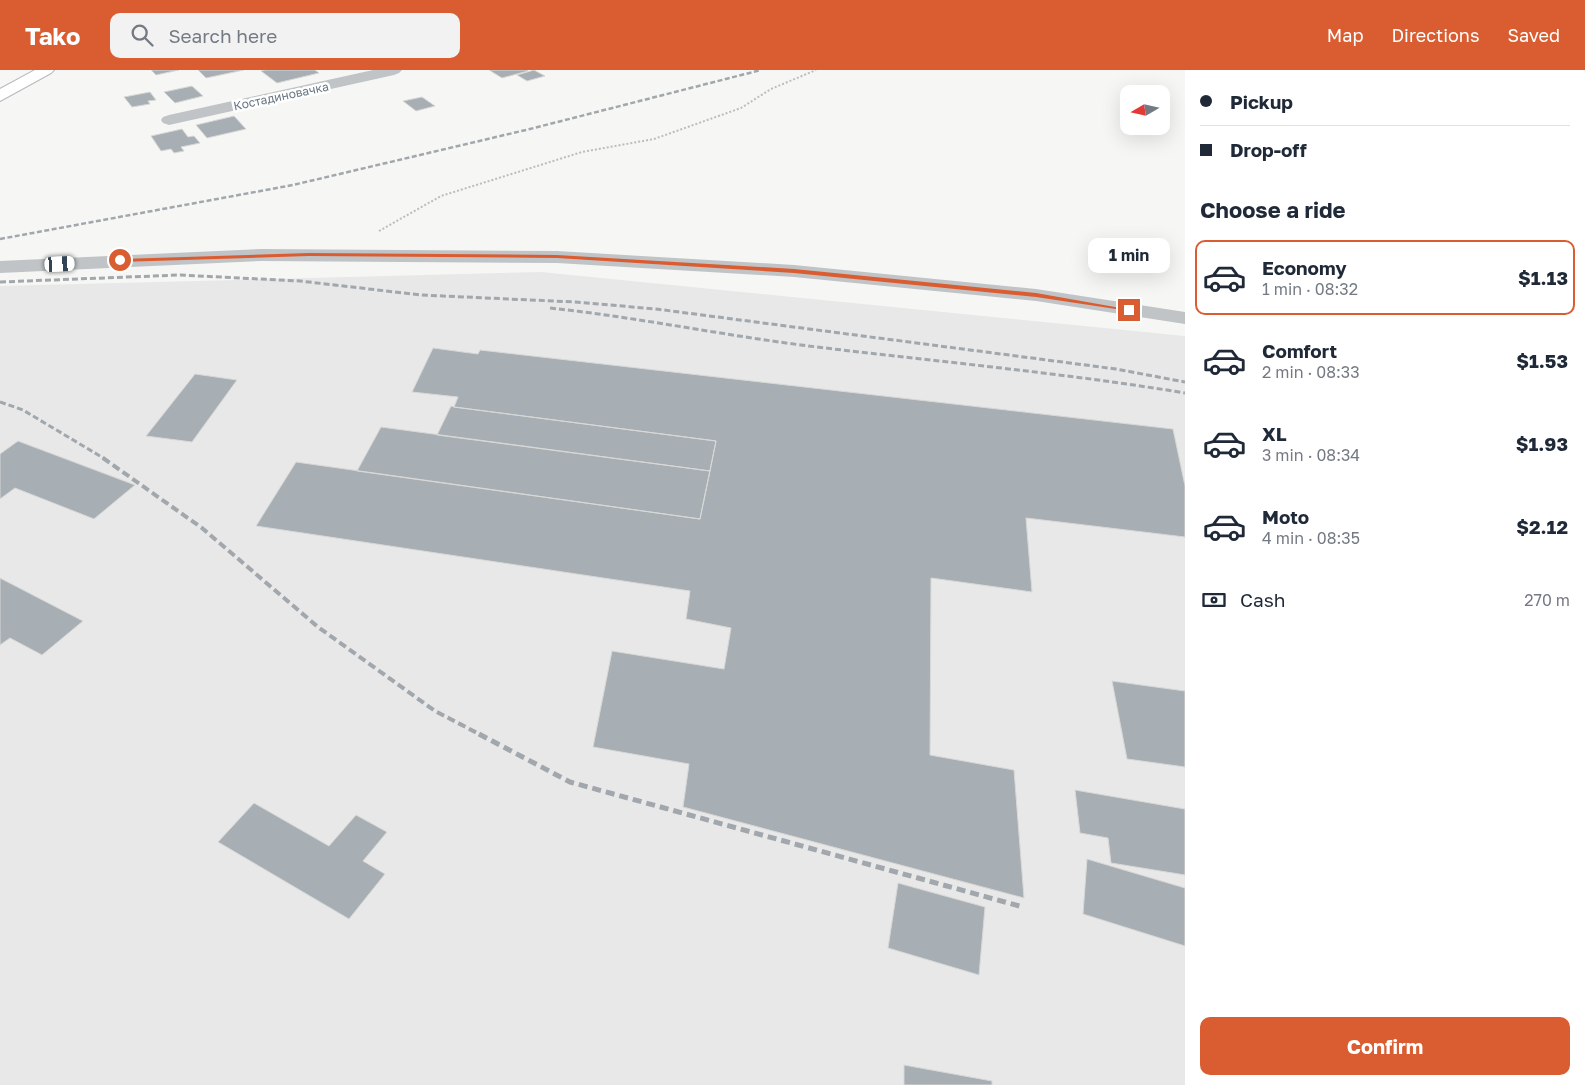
<!DOCTYPE html>
<meta charset="utf-8">
<style>
:root{--surface:#fff;--page:#f2f2f3;--text:#1f2937;--muted:#747a83;--line:#e0e1e3;--accent:#d95d31}
body{margin:0;font-family:"Golos Text",sans-serif;background:var(--page);color:var(--text);height:100vh;display:flex;flex-direction:column;font-size:19px;white-space:nowrap}
*{box-sizing:border-box;margin:0}
p{font-size:16px;color:var(--muted)}
.icon{flex:none;width:28px;height:28px;fill:none;stroke:currentColor;stroke-width:2;stroke-linecap:round;stroke-linejoin:round}
.map{position:relative;flex:1;overflow:hidden}
.panel{display:flex;flex-direction:column;background:var(--surface);width:400px}
.panel>*{flex:none}
.hud{display:grid;align-content:center;height:110px;padding:0 15px;background:var(--surface)}
.needle{width:32px;rotate:261deg}
.tools{position:absolute;left:1120px;top:15px;display:grid;gap:10px}
.tools a{display:grid;place-items:center;width:50px;height:50px;border-radius:10px;background:var(--surface);box-shadow:0 5px 20px #0002;font-size:25px}
.end{position:absolute;width:22px;height:22px;margin:-11px;border:6px solid #d95d31;background:#fff;box-shadow:0 0 0 2px #fff}
.from{border-radius:50%}
.bubble{position:absolute;height:35px;border-radius:10px;background:var(--surface);box-shadow:0 5px 20px #0002;font-size:16px;font-weight:700;line-height:35px;text-align:center}
.car{position:absolute;width:15px;height:30px;margin:-15px -8px;border-radius:6px;box-shadow:0 0 4px 1px #0007;background:linear-gradient(#fff 24%,#345 0 40%,#fff 0 76%,#345 0 86%,#fff 0)}
.hud b{display:flex;align-items:center;gap:18px;height:48px;font-size:19px}
.hud b+b{border-top:1px solid var(--line)}
.hud i{width:12px;height:12px;background:var(--text)}
ul{padding:0;list-style:none}
li{display:flex;align-items:center;gap:15px;height:75px;margin:0 10px 8px;padding:0 5px;border:2px solid transparent;border-radius:10px}
li div{flex:1}
li b{display:block;font-size:19px}
li em{font-style:normal;font-weight:700}
li.selected{border-color:var(--accent)}
li>.icon{width:45px;height:45px;stroke-width:1.5}
h2{padding:0 15px;font-size:22px;line-height:60px}
.pay{display:flex;align-items:center;gap:12px;height:55px;padding:0 15px;font-size:19px}
.pay p{margin-inline-start:auto}
.action{display:flex;gap:10px;margin-top:auto;padding:10px 15px}
.action a{flex:1;height:58px;border-radius:10px;background:var(--accent);color:#fff;font-size:20px;font-weight:700;line-height:58px;text-align:center}
header{display:flex;align-items:center;gap:30px;box-sizing:border-box;height:70px;padding:0 25px;background:var(--accent);color:#fff}
header strong{font-size:24px}
nav{display:flex;gap:28px;margin-inline-start:auto;font-size:18px}
.search{width:350px;height:45px;background:var(--page);display:flex;align-items:center;gap:12px;box-sizing:border-box;padding:0 18px;border-radius:10px;color:var(--muted);font-size:19px}
main{display:flex;flex:1;min-height:0}
.map>svg:first-child{display:block}
.built{fill:#e7e8e7}
.building{fill:#a7afb4;stroke:#d8d8d6}
.lines{fill:none;stroke-linecap:round;stroke-linejoin:round}
.major-casing{stroke:#b5b9bd;stroke-width:2}
.path{stroke:#babdbf;stroke-width:2;stroke-dasharray:2 2;stroke-linecap:butt}
.minor{fill:#c0c4c7;fill-rule:evenodd}
.major{fill:#fff;fill-rule:evenodd}
.rail-far3{stroke:#a1a7ac;stroke-width:2.5;stroke-dasharray:5 2.5;stroke-linecap:butt}
.rail-far2{stroke:#a1a7ac;stroke-width:3;stroke-dasharray:6 3;stroke-linecap:butt}
.rail-far1{stroke:#a1a7ac;stroke-width:4;stroke-dasharray:8 4;stroke-linecap:butt}
.rail{stroke:#a1a7ac;stroke-width:5;stroke-dasharray:9 5;stroke-linecap:butt}
.route{fill:#d95d31}
.labels{text-anchor:middle;dominant-baseline:central;stroke-width:5;stroke-linejoin:round;paint-order:stroke}
.far-street-label{font-size:12px;fill:#677683;stroke:#fff}
</style>
<header>
<strong>Tako</strong>
<div class="search"><svg class="icon" aria-label="search" viewBox="0 0 24 24"><circle cx="10" cy="10" r="6"/><path d="M15 15l6 6"/></svg>Search here</div>
<nav><a>Map</a><a>Directions</a><a>Saved</a></nav>
</header>
<main>
<div class="map">
<svg width="1185" height="1015" viewBox="0 0 1185 1015">
<rect width="100%" height="100%" fill="#f6f7f4"/>
<!-- built -->
<path class="built" d="M 541,202 L 1185,266 L 1185,1015 L 0,1015 L 0,216 Z"/>
<!-- building -->
<path class="building" d="M 151,0 L 179,0 L 156,5 Z
M 198,0 L 244,0 L 206,8 Z
M 265,0 L 315,0 L 319,3 L 277,13 L 261,1 Z
M 489,0 L 527,0 L 528,1 L 502,8 Z
M 534,0 L 545,6 L 527,11 L 517,5 Z
M 192,16 L 203,26 L 175,33 L 164,22 Z
M 150,22 L 156,30 L 148,31 L 150,34 L 132,37 L 124,27 Z
M 422,27 L 435,36 L 416,41 L 403,31 Z
M 234,46 L 246,59 L 207,68 L 196,55 Z
M 182,59 L 188,67 L 194,66 L 200,73 L 181,77 L 184,81 L 174,83 L 171,79 L 161,81 L 151,66 Z
M 433,278 L 478,284 L 480,280 L 1173,359 L 1185,416 L 1185,467 L 1026,448 L 1032,522 L 931,508 L 930,685 L 1014,700 L 1024,828 L 683,737 L 689,694 L 593,677 L 612,581 L 724,599 L 731,558 L 686,549 L 690,521 L 256,456 L 296,392 L 700,449 L 716,371 L 454,337 L 458,327 L 412,322 Z
M 195,304 L 237,310 L 192,372 L 146,366 Z
M 451,336 L 454,337 L 716,371 L 710,401 L 437,365 Z
M 381,357 L 710,401 L 700,449 L 357,401 Z
M 18,371 L 135,415 L 94,449 L 15,418 L 0,429 L 0,384 Z
M 0,508 L 83,551 L 42,585 L 10,568 L 0,575 Z
M 1112,611 L 1185,621 L 1185,697 L 1127,689 Z
M 1075,720 L 1185,739 L 1185,805 L 1111,793 L 1108,768 L 1080,763 Z
M 254,733 L 329,776 L 356,745 L 387,762 L 363,791 L 385,804 L 349,849 L 218,772 Z
M 1087,789 L 1185,818 L 1185,876 L 1083,844 Z
M 898,813 L 985,837 L 979,905 L 888,878 Z
M 904,995 L 992,1011 L 992,1015 L 904,1015 Z"/>
<g class="lines">
<!-- major casing -->
<g class="major-casing">
<path id="major" d="M 35,0 L 54,0 L 51,3 L 0,31 L 0,19 Z"/>
</g>
<!-- path -->
<path class="path" d="M 379,161 L 441,126 L 582,82 L 654,69 L 741,38 L 771,19 L 816,0"/>
<!-- minor -->
<path class="minor" d="M 373,0 L 402,0 L 399,3 L 394,5 L 169,55 L 163,53 L 161,50 L 163,47 L 169,45 Z
M 260,179 L 557,181 L 794,195 L 1036,219 L 1185,242 L 1185,254 L 1036,231 L 794,207 L 557,193 L 260,191 L 0,203 L 0,191 Z"/>
<!-- major -->
<use href="#major" class="major"/>
<!-- rail-far3 -->
<path class="rail-far3" d="M 0,169 L 293,115 L 530,59 L 761,0"/>
<!-- rail-far2 -->
<path class="rail-far2" d="M 0,212 L 180,205 L 300,211 L 421,225 L 575,232 L 656,239 L 1116,299 L 1185,312
M 550,238 C 634,247 717,264 801,275 C 929,291 1058,302 1185,323
M 0,332 L 23,340 L 105,389"/>
<!-- rail-far1 -->
<path class="rail-far1" d="M 103,388 L 202,458 L 318,557 L 435,641 L 481,665"/>
<!-- rail -->
<path class="rail" d="M 479,664 L 570,712 L 1023,837"/>
</g>
<!-- route -->
<path class="route" d="M 309,183 L 557,185 L 794,199 L 1036,223 L 1132,240 L 1129,241 L 1036,227 L 794,203 L 557,188 L 309,186 L 120,192 L 117,190 L 120,189 Z"/>
<g class="labels">
<!-- far-street labels -->
<g class="far-street-label">
<text transform="translate(281 26) rotate(-12)">Костадиновачка</text>
</g>
</g>
</svg>
<div class="tools">
<a><svg class="needle" viewBox="-14 -14 28 28"><path d="M0-13l5 13h-10z" fill="#e53935"/><path d="M0 13l5-13h-10z" fill="#747a83"/></svg></a>
</div>
<i class="end from" style="left:120px;top:190px"></i>
<i class="end" style="left:1129px;top:240px"></i>
<div class="bubble" style="left:1088px;top:168px;width:82px">1 min</div>
<i class="car" style="left:60px;top:194px;rotate:87deg"></i>
</div>
<section class="panel">
<div class="hud">
<b><i class="from"></i>Pickup</b>
<b><i></i>Drop-off</b>
</div>
<h2>Choose a ride</h2>
<ul>
<li class="selected"><svg class="icon" aria-label="car" viewBox="0 0 24 24"><path d="M5 17H2v-5l4-1 3-4h7l3 4 3 1v5h-3M9 17h6M6 11h13"/><circle cx="7" cy="17" r="2"/><circle cx="17" cy="17" r="2"/></svg><div><b>Economy</b><p>1 min · 08:32</p></div><em>$1.13</em></li>
<li><svg class="icon" aria-label="car" viewBox="0 0 24 24"><path d="M5 17H2v-5l4-1 3-4h7l3 4 3 1v5h-3M9 17h6M6 11h13"/><circle cx="7" cy="17" r="2"/><circle cx="17" cy="17" r="2"/></svg><div><b>Comfort</b><p>2 min · 08:33</p></div><em>$1.53</em></li>
<li><svg class="icon" aria-label="car" viewBox="0 0 24 24"><path d="M5 17H2v-5l4-1 3-4h7l3 4 3 1v5h-3M9 17h6M6 11h13"/><circle cx="7" cy="17" r="2"/><circle cx="17" cy="17" r="2"/></svg><div><b>XL</b><p>3 min · 08:34</p></div><em>$1.93</em></li>
<li><svg class="icon" aria-label="car" viewBox="0 0 24 24"><path d="M5 17H2v-5l4-1 3-4h7l3 4 3 1v5h-3M9 17h6M6 11h13"/><circle cx="7" cy="17" r="2"/><circle cx="17" cy="17" r="2"/></svg><div><b>Moto</b><p>4 min · 08:35</p></div><em>$2.12</em></li>
</ul>
<div class="pay"><svg class="icon" aria-label="cash" viewBox="0 0 24 24"><path d="M3 7h18v10H3z"/><circle cx="12" cy="12" r="2"/></svg>Cash<p>270 m</p></div>
<div class="action"><a>Confirm</a></div>
</section>
</main>
